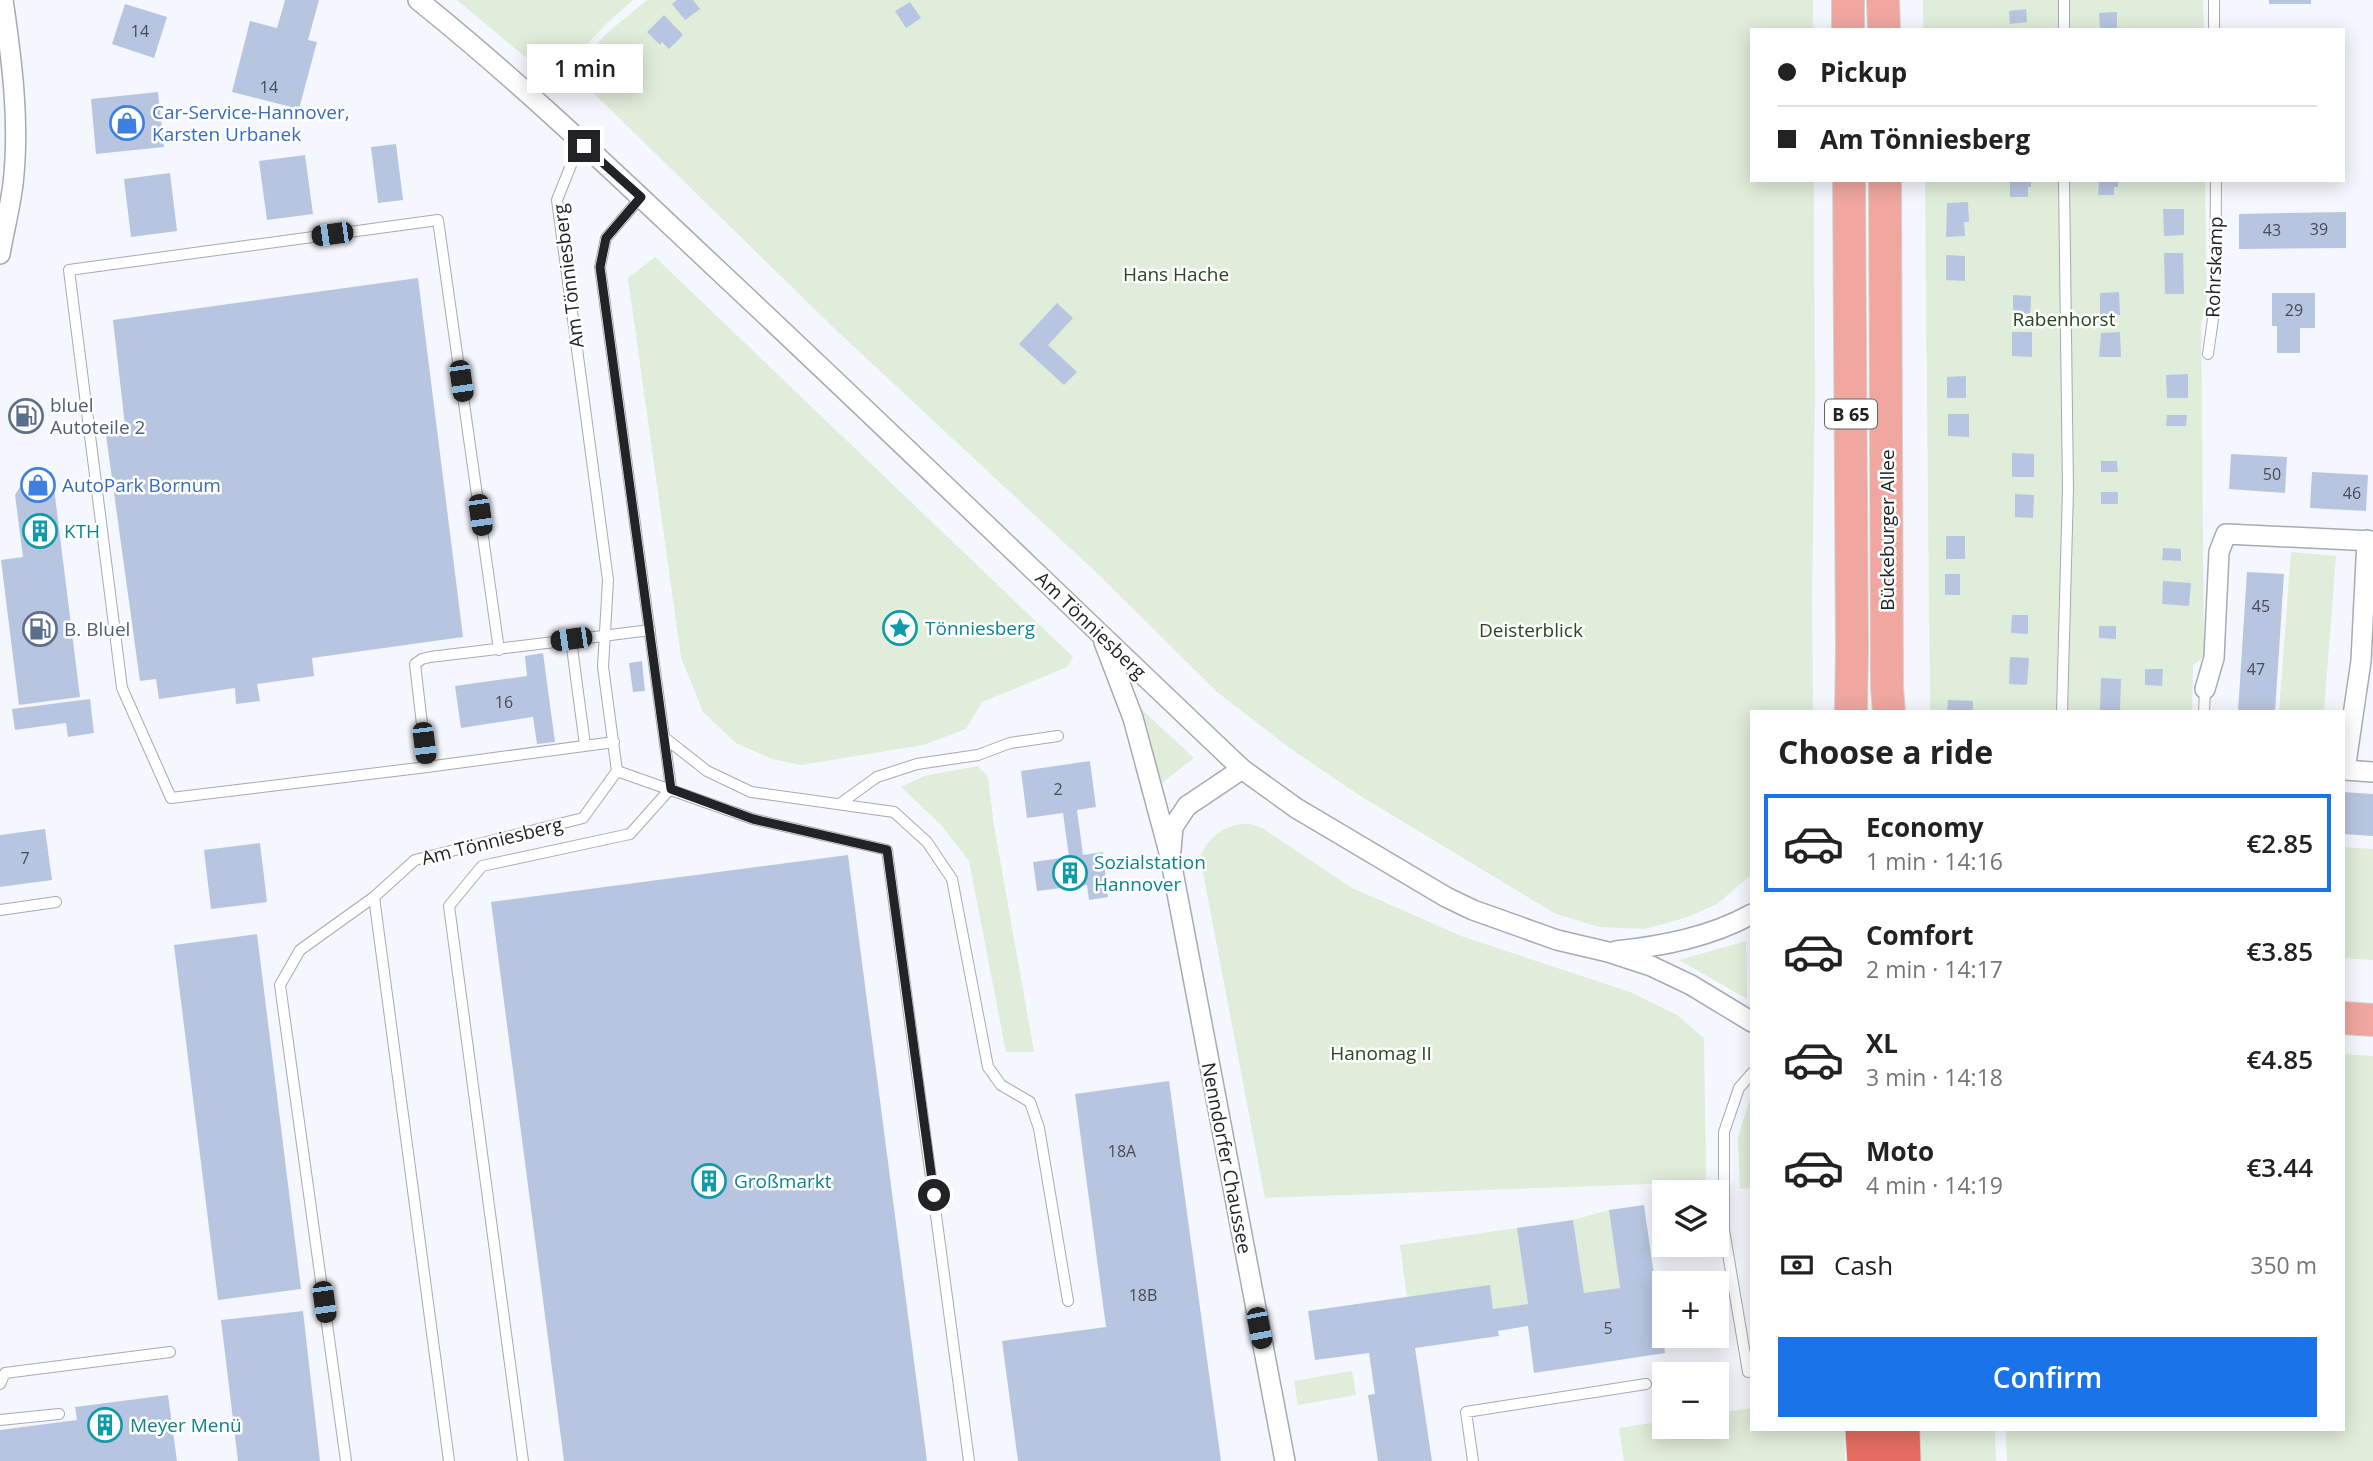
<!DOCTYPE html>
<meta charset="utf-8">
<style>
:root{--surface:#fff;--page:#f2f2f2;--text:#222;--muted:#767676;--line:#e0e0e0;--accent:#1a73e8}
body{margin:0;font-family:"Open Sans",sans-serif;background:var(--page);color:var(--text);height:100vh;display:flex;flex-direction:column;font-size:26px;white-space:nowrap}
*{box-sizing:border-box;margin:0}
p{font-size:23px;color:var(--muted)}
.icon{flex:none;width:38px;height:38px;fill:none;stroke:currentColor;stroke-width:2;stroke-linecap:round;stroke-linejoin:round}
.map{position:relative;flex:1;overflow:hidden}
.details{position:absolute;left:1750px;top:710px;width:595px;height:721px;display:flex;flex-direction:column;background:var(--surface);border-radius:0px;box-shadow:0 4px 18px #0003}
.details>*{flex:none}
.banner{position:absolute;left:1750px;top:28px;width:595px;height:154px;border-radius:0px;box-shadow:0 4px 18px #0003;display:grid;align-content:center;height:154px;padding:0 28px;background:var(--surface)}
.tools{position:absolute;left:1652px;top:1180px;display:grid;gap:14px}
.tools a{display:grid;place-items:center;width:77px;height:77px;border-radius:0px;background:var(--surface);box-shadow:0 4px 18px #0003;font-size:35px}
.end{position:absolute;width:32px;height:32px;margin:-16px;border:9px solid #212326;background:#fff;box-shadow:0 0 0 4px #fff}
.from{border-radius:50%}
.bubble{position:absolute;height:49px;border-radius:0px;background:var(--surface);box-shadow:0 4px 18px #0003;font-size:23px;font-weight:600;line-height:49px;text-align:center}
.car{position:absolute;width:21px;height:42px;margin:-21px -10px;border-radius:9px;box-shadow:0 0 5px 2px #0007;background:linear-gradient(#222 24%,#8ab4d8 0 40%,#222 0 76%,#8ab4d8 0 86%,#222 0)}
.banner b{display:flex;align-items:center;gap:24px;height:66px;font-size:26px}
.banner b+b{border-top:2px solid var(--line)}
.banner i{width:18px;height:18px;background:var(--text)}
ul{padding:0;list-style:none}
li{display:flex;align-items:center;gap:21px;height:98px;margin:0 14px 10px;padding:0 14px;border:4px solid transparent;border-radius:0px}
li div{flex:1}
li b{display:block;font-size:26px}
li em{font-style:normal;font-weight:600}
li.active{border-color:var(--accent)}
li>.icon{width:63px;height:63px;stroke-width:1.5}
h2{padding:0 28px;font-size:32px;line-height:84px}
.pay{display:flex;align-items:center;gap:18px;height:77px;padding:0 28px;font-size:26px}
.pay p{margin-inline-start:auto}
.action{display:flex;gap:14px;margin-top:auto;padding:14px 28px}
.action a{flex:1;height:80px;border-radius:0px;background:var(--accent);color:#fff;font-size:28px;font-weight:600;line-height:80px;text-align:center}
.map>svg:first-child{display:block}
.green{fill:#dfedda}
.building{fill:#b8c5e0}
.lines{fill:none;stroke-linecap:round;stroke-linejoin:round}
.lane-casing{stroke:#a6aab3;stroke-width:12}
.street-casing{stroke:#a6aab3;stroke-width:22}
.primary-casing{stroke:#d3d3d4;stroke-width:34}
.highway-casing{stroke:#d3d3d4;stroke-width:39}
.lane{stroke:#fff;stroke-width:10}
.street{stroke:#fff;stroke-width:19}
.primary{stroke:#efa7a0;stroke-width:32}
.highway{stroke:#e46c60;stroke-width:37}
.route{stroke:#212326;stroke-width:9}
.labels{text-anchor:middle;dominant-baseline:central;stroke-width:5;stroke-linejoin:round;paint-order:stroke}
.number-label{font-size:16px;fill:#474c54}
.shield{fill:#fff;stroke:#646567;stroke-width:2}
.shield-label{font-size:18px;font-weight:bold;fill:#212326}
.shop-label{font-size:19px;fill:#366cbe;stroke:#fff;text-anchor:start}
.street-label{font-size:19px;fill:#212326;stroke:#fff}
.park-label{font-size:19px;fill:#2a461f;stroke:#fff}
.service-label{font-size:19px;fill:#4e5e75;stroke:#fff;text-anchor:start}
.culture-label{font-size:19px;fill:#0d838f;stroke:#fff;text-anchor:start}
</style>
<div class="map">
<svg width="2373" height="1461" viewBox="0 0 2373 1461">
<rect width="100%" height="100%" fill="#f4f7fd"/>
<!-- green -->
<path class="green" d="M 457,0 L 633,0 L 608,22 L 553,80 Z
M 647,0 L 1813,0 L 1813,30 L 1752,30 L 1752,180 L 1814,180 L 1815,397 L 1812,597 L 1813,712 L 1752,712 L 1752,874 L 1717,904 L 1688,917 L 1645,929 L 1599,927 L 1556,914 L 1359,795 L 1291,749 L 1217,692 L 1099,575 L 835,329 L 572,72 L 607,33 Z
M 1923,0 L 2203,0 L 2204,30 L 1923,30 Z
M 1925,180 L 2205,180 L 2207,301 L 2201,324 L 2204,657 L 2193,665 L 2192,712 L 1930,712 Z
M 655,257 L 1073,657 L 1067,667 L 982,702 L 966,729 L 923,745 L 801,765 L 772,759 L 736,743 L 703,712 L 681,657 L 628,278 Z
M 2291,552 L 2336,556 L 2324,712 L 2279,712 Z
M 1138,706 L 1194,758 L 1162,783 Z
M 978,766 L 988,777 L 994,826 L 1034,1052 L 1006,1052 L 969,861 L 941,825 L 901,787 L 924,776 Z
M 1241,824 L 1251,824 L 1262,828 L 1352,888 L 1461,936 L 1630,992 L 1677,1015 L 1704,1038 L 1706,1182 L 1265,1198 L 1200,857 C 1208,838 1221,827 1241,824 Z
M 2343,847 L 2373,849 L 2373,960 L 2343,958 Z
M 1746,941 L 1747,999 L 1679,960 Z
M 2343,1054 L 2373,1056 L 2373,1461 L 2007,1461 L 2006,1430 L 2343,1430 Z
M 1752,1093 L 1752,1188 L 1740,1189 L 1738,1137 Z
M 1609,1210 L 1620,1288 L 1584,1293 L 1573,1220 Z
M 1517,1228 L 1528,1304 L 1493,1309 L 1490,1286 L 1407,1297 L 1400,1245 Z
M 1352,1371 L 1356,1395 L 1298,1405 L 1294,1381 Z
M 1752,1408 L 1752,1430 L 1844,1430 L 1845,1461 L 1624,1461 L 1619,1428 L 1664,1421 L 1664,1426 L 1717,1426 L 1717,1413 Z
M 1914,1430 L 1995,1430 L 1996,1461 L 1915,1461 Z"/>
<!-- building -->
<path class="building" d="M 285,0 L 319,0 L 308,40 L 317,42 L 299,109 L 232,92 L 250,21 L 277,28 Z
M 677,0 L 693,0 L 700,9 L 685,20 L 672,4 Z
M 2269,0 L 2311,0 L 2311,4 L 2269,4 Z
M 910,2 L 921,18 L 906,28 L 895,11 Z
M 125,4 L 167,17 L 154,58 L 112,44 Z
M 2026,9 L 2027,22 L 2010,24 L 2009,11 Z
M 2117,12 L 2117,30 L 2100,30 L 2099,13 Z
M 664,15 L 683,35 L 669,49 L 662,42 L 660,45 L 647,32 Z
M 617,56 L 626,64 L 617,74 L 608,66 Z
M 158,92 L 164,147 L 96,154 L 91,99 Z
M 396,144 L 403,200 L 378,203 L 371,147 Z
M 305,155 L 313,214 L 267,220 L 259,161 Z
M 170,173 L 177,231 L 131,237 L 124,179 Z
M 2010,180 L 2031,180 L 2031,187 L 2028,187 L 2028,197 L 2010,197 Z
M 2099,180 L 2118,180 L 2118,187 L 2114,187 L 2114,195 L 2098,195 Z
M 1968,202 L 1969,222 L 1964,222 L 1965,236 L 1946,237 L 1947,203 Z
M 2163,209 L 2184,209 L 2184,235 L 2164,236 Z
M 2346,212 L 2346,248 L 2239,249 L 2239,214 Z
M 2164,253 L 2183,253 L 2184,294 L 2165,294 Z
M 1946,255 L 1965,256 L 1965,281 L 1946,280 Z
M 418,278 L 463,637 L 312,658 L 314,676 L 257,684 L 260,701 L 236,704 L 235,688 L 159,699 L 156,679 L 140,681 L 105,428 L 125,426 L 113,320 Z
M 2119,292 L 2120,315 L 2100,316 L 2100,293 Z
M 2272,293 L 2315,293 L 2315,328 L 2300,328 L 2300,353 L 2277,353 L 2277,326 L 2272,326 Z
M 2013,295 L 2031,296 L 2030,316 L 2013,316 Z
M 1057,303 L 1073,318 L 1048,345 L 1077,372 L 1064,385 L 1019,344 Z
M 2012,332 L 2032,332 L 2032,357 L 2012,356 Z
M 2120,332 L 2121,357 L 2099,357 L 2101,333 Z
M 2188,374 L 2188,398 L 2167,398 L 2166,375 Z
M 1966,376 L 1966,398 L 1947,398 L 1947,377 Z
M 1948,414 L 1969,414 L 1969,437 L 1948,436 Z
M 2167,415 L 2187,415 L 2186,426 L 2166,426 Z
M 2012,453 L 2034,454 L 2034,477 L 2012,477 Z
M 2231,454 L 2287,457 L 2285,493 L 2229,489 Z
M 2101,461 L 2117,461 L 2118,472 L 2101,472 Z
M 52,472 L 80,697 L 19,705 L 1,560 L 23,557 L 15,495 L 27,475 Z
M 2312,472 L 2368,475 L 2366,511 L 2310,508 Z
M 2101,492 L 2118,492 L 2118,504 L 2101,504 Z
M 2015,494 L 2034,495 L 2033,518 L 2015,517 Z
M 1946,536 L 1965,536 L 1965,559 L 1946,559 Z
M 2163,548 L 2181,549 L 2181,561 L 2162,560 Z
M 2247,572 L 2284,574 L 2275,712 L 2238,712 Z
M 1945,574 L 1960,574 L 1960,595 L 1945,595 Z
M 2163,581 L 2191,583 L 2189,606 L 2162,604 Z
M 2012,615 L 2028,615 L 2028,634 L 2011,633 Z
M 2099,626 L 2116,626 L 2116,639 L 2099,638 Z
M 543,653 L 555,742 L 537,744 L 533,717 L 461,728 L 455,686 L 527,676 L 525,656 Z
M 2010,657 L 2029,658 L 2027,685 L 2009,684 Z
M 642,661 L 645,691 L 633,692 L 629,663 Z
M 2145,669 L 2163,669 L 2162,686 L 2145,685 Z
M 2101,678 L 2121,679 L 2120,711 L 2100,710 Z
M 90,699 L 94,733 L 68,737 L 66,723 L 15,730 L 12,709 Z
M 1948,700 L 1973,701 L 1973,712 L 1947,712 Z
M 1090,761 L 1096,807 L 1077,810 L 1083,855 L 1103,852 L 1108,897 L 1089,900 L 1087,885 L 1037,891 L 1033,862 L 1069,857 L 1063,813 L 1027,818 L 1021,771 Z
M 2343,792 L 2373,794 L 2373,836 L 2343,834 Z
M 45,829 L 52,880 L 0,887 L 0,835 Z
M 260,843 L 267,902 L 211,909 L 204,850 Z
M 848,855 L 927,1461 L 564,1461 L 491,902 Z
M 257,934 L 301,1289 L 218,1300 L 174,945 Z
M 1169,1081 L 1221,1461 L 1018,1461 L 1002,1341 L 1106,1327 L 1075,1094 Z
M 1644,1205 L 1665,1353 L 1534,1373 L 1528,1326 L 1498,1331 L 1499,1336 L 1415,1348 L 1432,1461 L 1378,1461 L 1368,1395 L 1375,1394 L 1369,1353 L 1315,1360 L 1308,1311 L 1490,1285 L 1493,1309 L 1528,1304 L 1517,1228 L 1573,1220 L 1584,1293 L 1620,1288 L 1609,1210 Z
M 303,1311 L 320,1461 L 238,1461 L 221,1320 Z
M 168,1395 L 177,1461 L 0,1461 L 0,1430 L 77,1420 L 75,1407 Z"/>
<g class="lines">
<!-- lane casing -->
<g class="lane-casing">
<path id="lane" d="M 2064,0 L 2064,30
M 2214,0 L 2214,30
M 2208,354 L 2215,305 L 2216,180
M 571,640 L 650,630
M 2062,712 L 2068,489 L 2064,180
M 2204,712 L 2205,689
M 665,738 L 707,771 L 751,792 L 894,812 L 927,842 L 952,879 L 988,1067 L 1001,1085 L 1030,1102 L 1039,1128 L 1068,1301
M 585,745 L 571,640 L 430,657 L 422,659 L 415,664 L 427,767 L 614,742
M 427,767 L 171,798 L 122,688 L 69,270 L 438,220 L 499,650
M 617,771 L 753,819 L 887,850 L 969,1461
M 841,803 L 877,777 L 917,764 L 978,755 L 1010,743 L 1058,736
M 0,910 L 56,902
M 1748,1372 L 1724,1230 L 1724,1132 L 1739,1088 L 1752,1073
M 0,1384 L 5,1373 L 170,1352
M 0,1420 L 59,1414
M 346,1461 L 280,985 L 300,950 L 374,897
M 449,1461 L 374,897 L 415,860 L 583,818 L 617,771 L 603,667 L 608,580 L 557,200 L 573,160 L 584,147
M 523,1461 L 449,906 L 482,866 L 630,834 L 671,788 L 600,267 L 606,238 L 641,197
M 1473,1461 L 1466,1412 L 1646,1384"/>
</g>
<!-- street casing -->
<g class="street-casing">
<path id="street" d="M 418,0 C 524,85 622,180 721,273 C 896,437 1068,604 1242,769 L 1296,808 L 1446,897 L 1473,910 L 1557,940 L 1608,952 L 1651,966 L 1691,985 L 1752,1022
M 0,254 C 4,231 10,208 13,184 C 20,123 12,61 3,0
M 2367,540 L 2361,661 L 2345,770 L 2373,772
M 1104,642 L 1133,718 L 1170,856 L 1285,1461
M 2205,689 L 2214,658 L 2219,552 L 2226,534 L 2373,541
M 1171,850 L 1173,827 L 1187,806 L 1242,769
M 1616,951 C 1663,946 1710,937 1752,914"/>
</g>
<!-- primary casing -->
<g class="primary-casing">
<path id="primary" d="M 1848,0 L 1848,30
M 1883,0 L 1884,30
M 1849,180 L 1852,649 L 1851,712
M 1885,180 L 1887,688 L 1889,712
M 2343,1018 L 2373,1020"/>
</g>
<!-- highway casing -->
<g class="highway-casing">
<path id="highway" d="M 1864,1430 L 1866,1461
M 1901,1430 L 1902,1461"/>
</g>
<!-- lane -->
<use href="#lane" class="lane"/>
<!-- street -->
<use href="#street" class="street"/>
<!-- primary -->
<use href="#primary" class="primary"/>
<!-- highway -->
<use href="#highway" class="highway"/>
</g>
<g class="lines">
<!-- route -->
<path class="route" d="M 584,146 L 641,197 L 606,238 L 600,267 L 671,789 L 753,819 L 887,850 L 934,1195"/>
</g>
<!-- icons -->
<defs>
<g id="shop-ring" transform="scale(1.75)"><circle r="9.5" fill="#fff" stroke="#3f7fe0" stroke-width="1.5"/><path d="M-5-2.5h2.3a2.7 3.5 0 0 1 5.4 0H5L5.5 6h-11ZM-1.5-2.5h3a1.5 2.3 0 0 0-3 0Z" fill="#3f7fe0"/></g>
<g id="fuel-ring" transform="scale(1.75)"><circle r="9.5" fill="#fff" stroke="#5c6f8a" stroke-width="1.5"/><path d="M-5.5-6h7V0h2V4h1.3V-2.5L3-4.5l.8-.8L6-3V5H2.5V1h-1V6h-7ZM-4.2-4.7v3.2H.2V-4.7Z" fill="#5c6f8a"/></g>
<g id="building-ring" transform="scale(1.75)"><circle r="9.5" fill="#fff" stroke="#0f9aa8" stroke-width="1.5"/><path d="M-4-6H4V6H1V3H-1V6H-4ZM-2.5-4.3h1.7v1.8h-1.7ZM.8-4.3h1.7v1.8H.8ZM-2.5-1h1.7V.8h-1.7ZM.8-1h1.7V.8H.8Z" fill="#0f9aa8"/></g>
<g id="sight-ring" transform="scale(1.75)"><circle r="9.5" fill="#fff" stroke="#0f9aa8" stroke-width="1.5"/><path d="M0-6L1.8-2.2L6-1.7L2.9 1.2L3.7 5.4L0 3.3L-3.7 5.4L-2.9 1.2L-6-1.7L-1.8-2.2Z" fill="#0f9aa8"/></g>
</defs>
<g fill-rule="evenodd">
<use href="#shop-ring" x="127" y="123"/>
<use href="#fuel-ring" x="26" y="416"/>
<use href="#shop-ring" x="38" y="485"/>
<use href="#building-ring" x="40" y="531"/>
<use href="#sight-ring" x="900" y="628"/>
<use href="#fuel-ring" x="40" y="629"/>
<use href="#building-ring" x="1070" y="873"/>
<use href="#building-ring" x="709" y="1181"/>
<use href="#building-ring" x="105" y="1425"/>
</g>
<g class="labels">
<!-- number labels -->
<g class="number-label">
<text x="140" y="31">14</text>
<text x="269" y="87">14</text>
<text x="2319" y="229">39</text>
<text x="2272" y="230">43</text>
<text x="2294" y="310">29</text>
<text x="2272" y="474">50</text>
<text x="2352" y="493">46</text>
<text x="2261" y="606">45</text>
<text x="2256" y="669">47</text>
<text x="504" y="702">16</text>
<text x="1058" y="789">2</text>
<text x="25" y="858">7</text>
<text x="1122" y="1151">18A</text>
<text x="1143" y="1295">18B</text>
<text x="1608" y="1328">5</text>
</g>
<!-- shield labels -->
<rect class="shield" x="1825" y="399.5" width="52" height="29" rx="5"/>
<g class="shield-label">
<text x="1851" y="414">B 65</text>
</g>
<!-- shop labels -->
<g class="shop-label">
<text x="152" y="112">Car-Service-Hannover,<tspan x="152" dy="22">Karsten Urbanek</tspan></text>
<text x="62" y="485">AutoPark Bornum</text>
</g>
<!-- street labels -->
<g class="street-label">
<text transform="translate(2214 267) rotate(-88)">Rohrskamp</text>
<text transform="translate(568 276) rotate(-97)">Am Tönniesberg</text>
<text transform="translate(1887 530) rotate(-90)">Bückeburger Allee</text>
<text transform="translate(1091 625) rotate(44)">Am Tönniesberg</text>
<text transform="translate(492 841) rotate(-14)">Am Tönniesberg</text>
<text transform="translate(1227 1158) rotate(79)">Nenndorfer Chaussee</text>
</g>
<!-- park labels -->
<g class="park-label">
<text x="1176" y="274">Hans Hache</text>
<text x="2064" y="319">Rabenhorst</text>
<text x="1531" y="630">Deisterblick</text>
<text x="1381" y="1053">Hanomag II</text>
</g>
<!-- service labels -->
<g class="service-label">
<text x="50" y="405">bluel<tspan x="50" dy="22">Autoteile 2</tspan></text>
<text x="64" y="629">B. Bluel</text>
</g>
<!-- culture labels -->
<g class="culture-label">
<text x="64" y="531">KTH</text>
<text x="925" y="628">Tönniesberg</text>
<text x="1094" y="862">Sozialstation<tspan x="1094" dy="22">Hannover</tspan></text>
<text x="734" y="1181">Großmarkt</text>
<text x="130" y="1425">Meyer Menü</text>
</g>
</g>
</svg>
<div class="tools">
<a><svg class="icon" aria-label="layers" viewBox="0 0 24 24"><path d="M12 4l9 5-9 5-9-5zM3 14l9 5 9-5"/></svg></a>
<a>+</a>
<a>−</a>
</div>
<i class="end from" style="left:934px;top:1195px"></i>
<i class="end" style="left:584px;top:146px"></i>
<div class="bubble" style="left:527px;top:44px;width:116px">1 min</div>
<i class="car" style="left:332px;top:234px;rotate:262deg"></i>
<i class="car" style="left:461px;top:381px;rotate:172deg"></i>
<i class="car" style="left:480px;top:515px;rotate:172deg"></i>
<i class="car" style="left:571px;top:639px;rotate:262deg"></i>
<i class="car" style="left:424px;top:743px;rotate:173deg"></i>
<i class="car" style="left:324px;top:1302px;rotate:172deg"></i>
<i class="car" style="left:1259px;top:1328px;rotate:169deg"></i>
<div class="banner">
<b><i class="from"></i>Pickup</b>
<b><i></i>Am Tönniesberg</b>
</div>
<section class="details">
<h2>Choose a ride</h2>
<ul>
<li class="active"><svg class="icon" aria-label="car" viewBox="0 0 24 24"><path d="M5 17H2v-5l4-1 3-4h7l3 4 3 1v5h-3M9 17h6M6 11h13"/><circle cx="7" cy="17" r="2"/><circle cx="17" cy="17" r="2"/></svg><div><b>Economy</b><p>1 min · 14:16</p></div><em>€2.85</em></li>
<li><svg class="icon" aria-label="car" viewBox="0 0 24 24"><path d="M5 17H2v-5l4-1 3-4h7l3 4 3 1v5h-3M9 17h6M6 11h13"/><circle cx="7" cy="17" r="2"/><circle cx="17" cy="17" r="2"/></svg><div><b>Comfort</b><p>2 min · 14:17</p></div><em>€3.85</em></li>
<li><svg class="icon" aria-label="car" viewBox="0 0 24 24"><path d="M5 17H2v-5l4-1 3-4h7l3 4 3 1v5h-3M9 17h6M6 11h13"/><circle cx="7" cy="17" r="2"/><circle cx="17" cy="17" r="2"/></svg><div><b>XL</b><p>3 min · 14:18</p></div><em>€4.85</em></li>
<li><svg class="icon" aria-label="car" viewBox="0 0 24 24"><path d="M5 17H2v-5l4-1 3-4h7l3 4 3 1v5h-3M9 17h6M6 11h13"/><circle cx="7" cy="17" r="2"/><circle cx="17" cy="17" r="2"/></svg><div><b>Moto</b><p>4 min · 14:19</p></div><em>€3.44</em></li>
</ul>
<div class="pay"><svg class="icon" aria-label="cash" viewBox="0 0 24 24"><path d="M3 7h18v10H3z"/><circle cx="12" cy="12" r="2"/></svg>Cash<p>350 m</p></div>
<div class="action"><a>Confirm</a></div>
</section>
</div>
